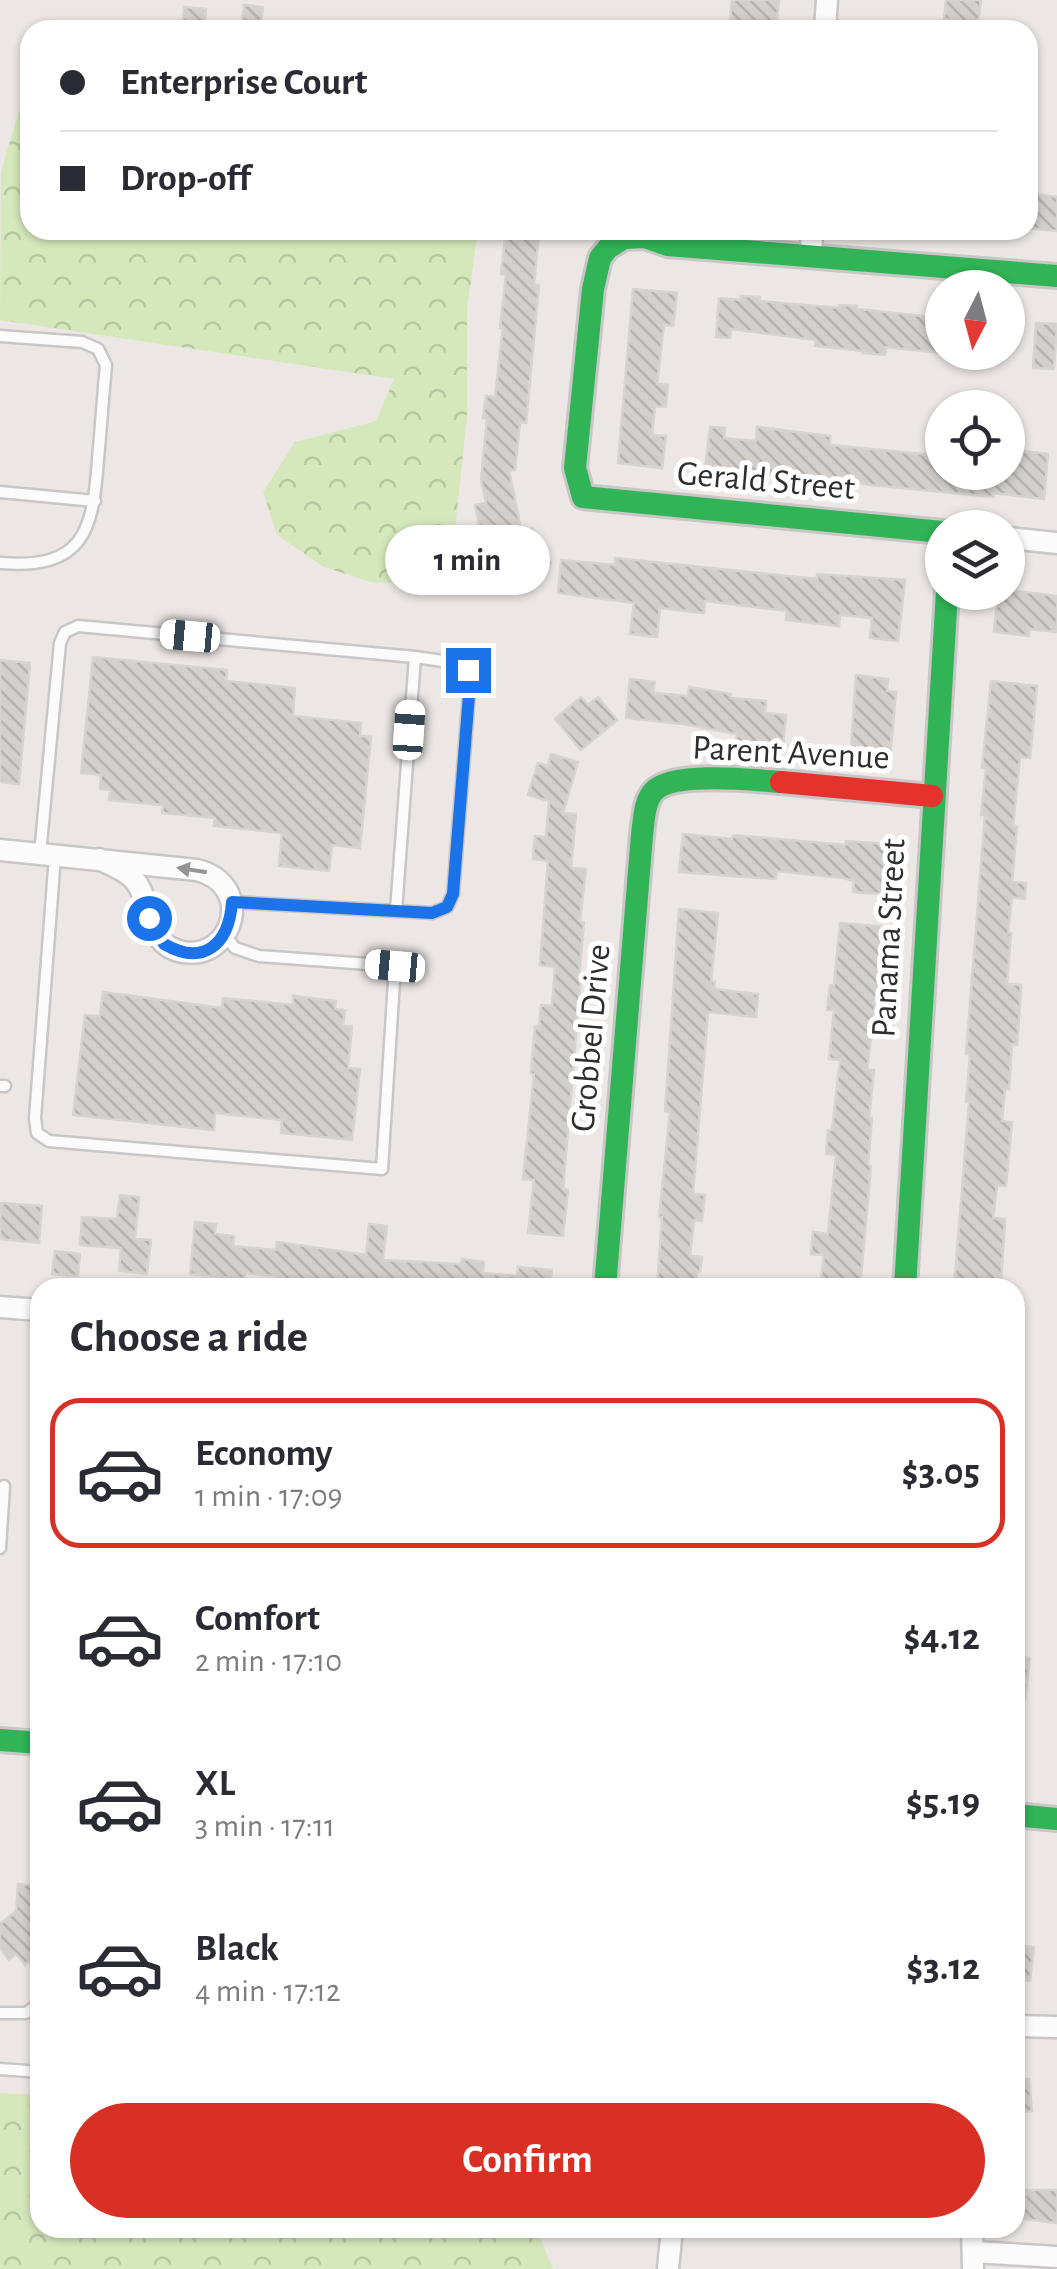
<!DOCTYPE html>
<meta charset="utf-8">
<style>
:root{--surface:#fff;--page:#f2f2f3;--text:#2b2b33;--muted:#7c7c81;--line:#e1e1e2;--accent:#d93025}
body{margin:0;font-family:"Alegreya Sans",sans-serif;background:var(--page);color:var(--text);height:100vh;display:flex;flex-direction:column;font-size:38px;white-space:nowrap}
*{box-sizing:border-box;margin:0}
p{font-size:32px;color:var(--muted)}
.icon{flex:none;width:55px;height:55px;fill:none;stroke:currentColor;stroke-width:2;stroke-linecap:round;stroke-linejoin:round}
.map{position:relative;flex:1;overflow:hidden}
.details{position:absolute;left:30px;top:1278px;width:995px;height:960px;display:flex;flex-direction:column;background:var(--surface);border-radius:30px;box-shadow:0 2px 8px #0004}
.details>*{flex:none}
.guide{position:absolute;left:20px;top:20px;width:1018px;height:220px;border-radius:30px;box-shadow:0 2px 8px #0004;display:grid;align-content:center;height:220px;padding:0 40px;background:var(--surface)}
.needle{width:65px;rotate:186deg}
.tools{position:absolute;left:925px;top:270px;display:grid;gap:20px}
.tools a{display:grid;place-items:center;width:100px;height:100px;border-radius:50%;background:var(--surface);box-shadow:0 2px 8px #0004;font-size:50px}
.end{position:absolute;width:45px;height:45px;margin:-22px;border:12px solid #1a73e8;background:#fff;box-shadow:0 0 0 5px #fff}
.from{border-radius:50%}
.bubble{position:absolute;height:70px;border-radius:35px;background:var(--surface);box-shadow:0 2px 8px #0004;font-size:32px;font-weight:700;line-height:70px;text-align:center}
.car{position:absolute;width:30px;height:60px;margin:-30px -15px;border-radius:12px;box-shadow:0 0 8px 2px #0007;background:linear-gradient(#fff 24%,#345 0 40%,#fff 0 76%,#345 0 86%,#fff 0)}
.guide b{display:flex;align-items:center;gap:35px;height:95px;font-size:38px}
.guide b+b{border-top:2px solid var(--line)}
.guide i{width:25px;height:25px;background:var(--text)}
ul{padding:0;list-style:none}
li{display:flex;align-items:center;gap:30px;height:150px;margin:0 20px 15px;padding:0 20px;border:5px solid transparent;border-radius:30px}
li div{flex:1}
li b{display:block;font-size:38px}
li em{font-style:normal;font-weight:700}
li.current{border-color:var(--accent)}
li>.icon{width:90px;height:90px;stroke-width:1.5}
h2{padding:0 40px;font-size:45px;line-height:120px}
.action{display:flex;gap:20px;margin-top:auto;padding:20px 40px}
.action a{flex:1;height:115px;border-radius:60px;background:var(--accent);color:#fff;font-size:40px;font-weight:700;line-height:115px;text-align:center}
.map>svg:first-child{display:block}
.forest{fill:url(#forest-crowns)}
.building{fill:url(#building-back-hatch);stroke:#d7d3d0;stroke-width:2.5}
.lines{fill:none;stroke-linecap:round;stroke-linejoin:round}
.lane-casing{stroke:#c8c6c6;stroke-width:15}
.street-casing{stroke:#c8c6c6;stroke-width:25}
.fast-casing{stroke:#c8c6c6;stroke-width:28}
.jam-casing{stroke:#c8c6c6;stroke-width:28}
.lane{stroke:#fcfbfb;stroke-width:10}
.street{stroke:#fcfbfb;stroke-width:20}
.fast{stroke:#30b455;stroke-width:22}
.jam{stroke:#e5322d;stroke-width:22}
.oneway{fill:#959494}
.route{stroke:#1a73e8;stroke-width:12}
.labels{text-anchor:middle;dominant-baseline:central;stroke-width:10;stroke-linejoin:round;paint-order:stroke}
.street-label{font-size:35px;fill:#2e2e2e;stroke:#fff}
</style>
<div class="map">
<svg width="1057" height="2269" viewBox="0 0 1057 2269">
<defs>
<pattern id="forest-crowns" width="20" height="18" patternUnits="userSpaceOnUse" patternTransform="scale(2.5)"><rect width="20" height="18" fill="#d5e8bb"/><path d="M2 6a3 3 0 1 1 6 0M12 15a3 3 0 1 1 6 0" fill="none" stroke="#b7c7a1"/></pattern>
<pattern id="building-back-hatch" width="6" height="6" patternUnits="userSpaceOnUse" patternTransform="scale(2.5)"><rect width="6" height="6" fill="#d3cfcd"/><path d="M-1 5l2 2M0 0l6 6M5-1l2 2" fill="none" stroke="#b5b2b0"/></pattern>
</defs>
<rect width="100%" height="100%" fill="#ece7e4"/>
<!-- forest -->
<path class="forest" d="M 30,72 L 30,230 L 478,230 L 467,309 L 467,417 L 449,586 L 371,582 L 324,567 L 277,535 L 263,492 L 295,442 L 376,421 L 394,379 L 0,320 L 1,172 Z
M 0,2093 L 40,2095 L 40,2228 L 536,2228 L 553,2269 L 0,2269 Z"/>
<!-- building -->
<path class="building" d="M 732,0 L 779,0 L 776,30 L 729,30 Z
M 946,0 L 981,0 L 978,23 L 944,19 Z
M 244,5 L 263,7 L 260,30 L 241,30 Z
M 184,7 L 206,9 L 204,30 L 182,30 Z
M 1028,193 L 1057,197 L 1057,231 L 1028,228 Z
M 506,230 L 539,234 L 534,285 L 539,285 L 526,423 L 520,422 L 515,470 L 509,470 L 522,534 L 532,528 L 551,563 L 515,582 L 493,541 L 468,554 L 458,536 L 479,525 L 475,505 L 486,503 L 481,479 L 487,419 L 483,418 L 486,396 L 495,397 L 503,328 L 500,328 L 506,275 L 501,274 Z
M 633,289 L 677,293 L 673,326 L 664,325 L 657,384 L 668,385 L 666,407 L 655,406 L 652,435 L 666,436 L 662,468 L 618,463 Z
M 741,296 L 760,297 L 760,301 L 839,308 L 839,305 L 857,306 L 857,309 L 942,318 L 942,353 L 886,347 L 885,355 L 863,353 L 863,351 L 815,346 L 816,340 L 731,329 L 730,338 L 716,337 L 719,298 L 741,300 Z
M 1036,323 L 1057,324 L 1054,369 L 1033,368 Z
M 710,427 L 725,428 L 724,438 L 756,441 L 757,427 L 830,436 L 830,445 L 942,456 L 942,472 L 1008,472 L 1008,449 L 1048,454 L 1044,499 L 994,493 L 993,497 L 705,469 Z
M 615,558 L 817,579 L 817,574 L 905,580 L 898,641 L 870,638 L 872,618 L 840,615 L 839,626 L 786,620 L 787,611 L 705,601 L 704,613 L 660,608 L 657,637 L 630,634 L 634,603 L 558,593 L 561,560 L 615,565 Z
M 1008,590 L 1057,596 L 1057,632 L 1029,629 L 1029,636 L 994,632 L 998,592 Z
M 93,657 L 227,670 L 226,681 L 295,688 L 293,716 L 361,723 L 360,736 L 371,737 L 360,848 L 332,845 L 329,871 L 279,866 L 282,833 L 214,826 L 215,818 L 162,813 L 163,805 L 109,800 L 110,790 L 100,789 L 101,775 L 81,773 Z
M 0,660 L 30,663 L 19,784 L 0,782 Z
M 856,675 L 888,679 L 887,691 L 896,692 L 889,768 L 850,764 Z
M 630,679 L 655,682 L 653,693 L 688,696 L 689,687 L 731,694 L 730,698 L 766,701 L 765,713 L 786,715 L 783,747 L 736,742 L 737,734 L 683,724 L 626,718 Z
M 991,681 L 1037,686 L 1030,758 L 1020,757 L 1013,826 L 1017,826 L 1012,882 L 1026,883 L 1025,899 L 1012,897 L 1008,933 L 1011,933 L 1007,984 L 1021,985 L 1019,1019 L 1017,1045 L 1012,1044 L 1009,1089 L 1005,1089 L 1002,1121 L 1012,1122 L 1006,1186 L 997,1185 L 993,1218 L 1005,1219 L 1001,1285 L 954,1288 L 969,1102 L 966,1102 L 970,1055 L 966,1054 L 985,815 L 981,815 L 986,768 L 982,768 Z
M 581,697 L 588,705 L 598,697 L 617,720 L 581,750 L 555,719 Z
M 551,754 L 578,762 L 563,813 L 576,814 L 571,868 L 586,869 L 580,921 L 584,922 L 579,977 L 581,977 L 563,1189 L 568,1190 L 563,1236 L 528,1233 L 534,1180 L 523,1179 L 534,1074 L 531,1073 L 535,1026 L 539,1027 L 541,1005 L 552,1006 L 555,967 L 540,965 L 548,861 L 533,859 L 535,836 L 546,837 L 549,801 L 528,795 L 538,763 L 548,766 Z
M 683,834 L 732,839 L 733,835 L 845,845 L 846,841 L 887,844 L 883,894 L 853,892 L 854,881 L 843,878 L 777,871 L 776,879 L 679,872 Z
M 679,909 L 718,913 L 711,982 L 715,982 L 714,989 L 758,994 L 756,1017 L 708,1012 L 693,1194 L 705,1195 L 702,1221 L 694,1220 L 690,1256 L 702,1257 L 700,1272 L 697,1272 L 695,1288 L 657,1288 L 662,1217 L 659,1217 L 670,1112 L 665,1111 Z
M 840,923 L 885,927 L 867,1070 L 874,1070 L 869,1118 L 872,1118 L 868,1165 L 871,1166 L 860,1288 L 820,1288 L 824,1255 L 811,1254 L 813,1232 L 828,1234 L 836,1155 L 826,1154 L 828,1130 L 832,1130 L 840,1060 L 829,1059 L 834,1010 L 827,1010 L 830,985 L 834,985 Z
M 103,992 L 222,1008 L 223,998 L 293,1005 L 293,996 L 336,1001 L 335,1009 L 345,1010 L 343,1026 L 352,1026 L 348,1068 L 360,1069 L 352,1140 L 281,1133 L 282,1120 L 215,1113 L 214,1130 L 73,1115 L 85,1015 L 100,1016 Z
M 120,1195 L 139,1197 L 135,1239 L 151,1240 L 147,1274 L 119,1271 L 121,1248 L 80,1245 L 82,1217 L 117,1219 Z
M 1,1203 L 42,1206 L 39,1243 L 0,1239 Z
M 195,1222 L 216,1224 L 215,1234 L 234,1236 L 233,1246 L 276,1250 L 277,1242 L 366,1255 L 369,1224 L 387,1226 L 383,1260 L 461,1264 L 462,1259 L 484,1262 L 483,1273 L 517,1276 L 518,1267 L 552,1270 L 550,1288 L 282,1288 L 283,1277 L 245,1273 L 245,1279 L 190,1274 Z
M 55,1251 L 80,1254 L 78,1276 L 52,1274 Z
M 1015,1656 L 1030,1658 L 1025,1700 L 1015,1700 Z
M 18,1884 L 40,1886 L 40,1974 L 29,1961 L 25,1965 L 16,1954 L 9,1960 L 0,1948 L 0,1924 L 16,1911 Z
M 1015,1945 L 1034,1947 L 1030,1981 L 1015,1980 Z
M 1029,2079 L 1032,2111 L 1015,2112 L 1015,2080 Z
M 1026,2190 L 1057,2190 L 1057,2223 L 1023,2219 Z"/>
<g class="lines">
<!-- lane casing -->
<g class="lane-casing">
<path id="lane" d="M 0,336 L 82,342 L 98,349 L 106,365 C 103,396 101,427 98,459 C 93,531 84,570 0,563
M 0,492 L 95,501
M 40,854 L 60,643 L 65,632 L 78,626 L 415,657 L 457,663 L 467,670 L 470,682 L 453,894 L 447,907 L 432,913 L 231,902
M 55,856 L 35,1118 L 37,1133 L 49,1141 L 382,1169 L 395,966 L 259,956 L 235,948 L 225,935
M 396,911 L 415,657
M 0,1086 L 5,1086
M 0,1548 L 4,1486
M 0,2013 L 26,2013 L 40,2003
M 0,2069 L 40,2072"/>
</g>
<!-- street casing -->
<g class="street-casing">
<path id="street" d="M 825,30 L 827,0
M 811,256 L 812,230
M 1008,538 L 1057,543
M 0,850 L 197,870 C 256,885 233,961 183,952 C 148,946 153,910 138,885 C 130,872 113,866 99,859
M 0,1307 L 40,1310
M 1015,2026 L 1057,2027
M 972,2228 L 973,2269
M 975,2252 L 1057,2257
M 668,2269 L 672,2228"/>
</g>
<!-- fast casing -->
<g class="fast-casing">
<path id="fast" d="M 942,532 L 583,497 L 575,468 L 593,289 L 600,258 L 608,248 L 624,238 L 645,237 L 668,245 L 1057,276
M 605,1288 L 642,835 C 644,821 644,800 655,790 C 676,771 754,780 781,782
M 905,1288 L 947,592
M 0,1740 L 40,1743
M 1015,1815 L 1057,1819"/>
</g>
<!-- jam casing -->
<g class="jam-casing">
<path id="jam" d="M 781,782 L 932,796"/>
</g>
<!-- lane -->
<use href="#lane" class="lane"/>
<!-- street -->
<use href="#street" class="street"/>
<!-- fast -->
<use href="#fast" class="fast"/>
<!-- jam -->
<use href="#jam" class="jam"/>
</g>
<!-- one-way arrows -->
<defs><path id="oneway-solid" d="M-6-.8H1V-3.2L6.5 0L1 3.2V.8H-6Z" transform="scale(2.5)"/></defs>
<use class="oneway" href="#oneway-solid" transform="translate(192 870) rotate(-171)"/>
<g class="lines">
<!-- route -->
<path class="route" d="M 149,918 L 164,944 C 204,967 229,944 232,902 L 432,913 L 447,907 L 453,894 L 470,682 L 468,670"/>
</g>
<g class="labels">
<!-- street labels -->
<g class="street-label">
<text transform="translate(766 481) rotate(5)">Gerald Street</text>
<text transform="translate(791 753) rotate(3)">Parent Avenue</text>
<text transform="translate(889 938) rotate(-87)">Panama Street</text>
<text transform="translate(591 1038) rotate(-85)">Grobbel Drive</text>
</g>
</g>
</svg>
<div class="tools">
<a><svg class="needle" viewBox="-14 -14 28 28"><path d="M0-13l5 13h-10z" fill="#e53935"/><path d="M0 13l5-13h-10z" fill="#7c7c81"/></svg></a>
<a><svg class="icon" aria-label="locate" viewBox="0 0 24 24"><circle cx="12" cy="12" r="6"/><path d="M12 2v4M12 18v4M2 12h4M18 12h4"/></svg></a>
<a><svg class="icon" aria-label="layers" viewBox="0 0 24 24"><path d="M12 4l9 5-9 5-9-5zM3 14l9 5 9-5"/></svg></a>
</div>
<i class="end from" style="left:149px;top:918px"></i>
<i class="end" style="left:468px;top:670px"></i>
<div class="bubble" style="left:385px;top:525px;width:165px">1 min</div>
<i class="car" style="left:190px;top:636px;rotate:275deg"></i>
<i class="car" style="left:409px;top:730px;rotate:4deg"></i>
<i class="car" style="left:395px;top:966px;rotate:275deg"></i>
<div class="guide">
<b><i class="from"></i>Enterprise Court</b>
<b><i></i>Drop-off</b>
</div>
<section class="details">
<h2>Choose a ride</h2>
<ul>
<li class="current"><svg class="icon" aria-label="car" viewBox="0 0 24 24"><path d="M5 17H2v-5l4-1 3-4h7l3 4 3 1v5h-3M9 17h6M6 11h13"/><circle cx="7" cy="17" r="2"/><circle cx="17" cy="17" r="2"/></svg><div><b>Economy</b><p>1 min · 17:09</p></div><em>$3.05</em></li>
<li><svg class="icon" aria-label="car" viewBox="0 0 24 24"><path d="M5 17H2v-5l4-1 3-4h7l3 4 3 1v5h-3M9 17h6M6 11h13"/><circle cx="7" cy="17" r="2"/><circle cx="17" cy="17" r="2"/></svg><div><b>Comfort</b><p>2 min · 17:10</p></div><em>$4.12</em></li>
<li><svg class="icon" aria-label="car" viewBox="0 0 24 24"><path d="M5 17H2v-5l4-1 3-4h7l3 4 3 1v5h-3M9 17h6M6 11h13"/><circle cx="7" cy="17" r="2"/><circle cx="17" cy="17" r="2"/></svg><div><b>XL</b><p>3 min · 17:11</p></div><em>$5.19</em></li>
<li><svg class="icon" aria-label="car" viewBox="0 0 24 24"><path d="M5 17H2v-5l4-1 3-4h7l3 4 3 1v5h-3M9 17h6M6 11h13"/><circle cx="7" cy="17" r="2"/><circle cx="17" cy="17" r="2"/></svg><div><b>Black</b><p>4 min · 17:12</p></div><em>$3.12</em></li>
</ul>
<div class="action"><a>Confirm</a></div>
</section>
</div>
